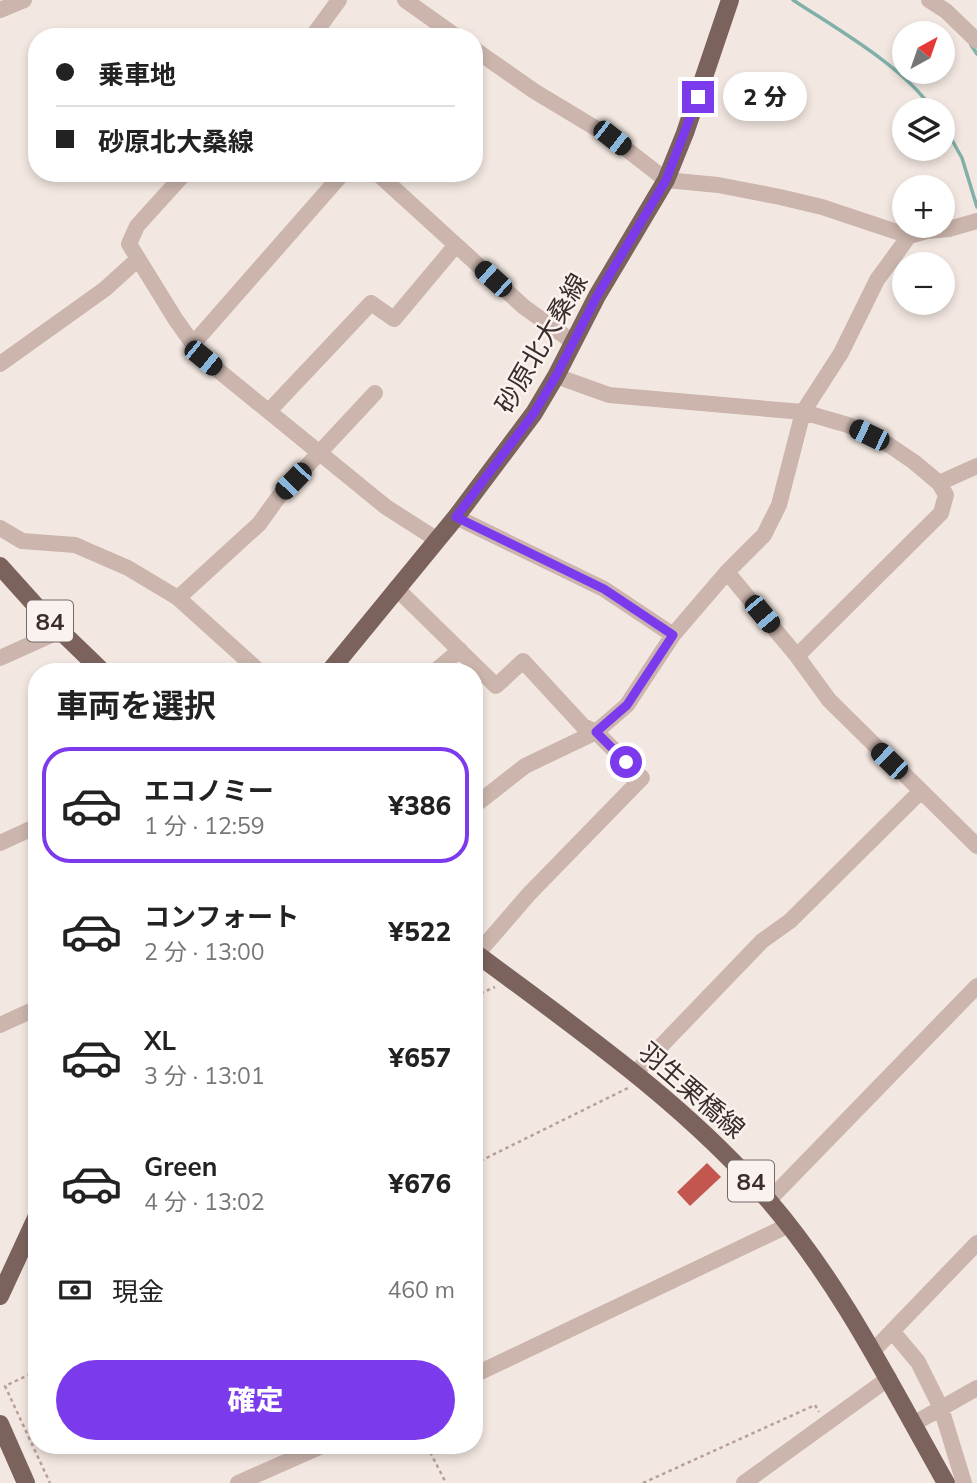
<!DOCTYPE html>
<html lang="ja">
<meta charset="utf-8">
<style>
:root{--surface:#fff;--page:#f6f6f6;--text:#222;--muted:#767676;--line:#e0e0e0;--accent:#7c3aed}
body{margin:0;font-family:Mulish,"Noto Sans JP",sans-serif;background:var(--page);color:var(--text);height:100vh;display:flex;flex-direction:column;font-size:26px;white-space:nowrap}
*{box-sizing:border-box;margin:0}
p{font-size:23px;color:var(--muted)}
.icon{flex:none;width:38px;height:38px;fill:none;stroke:currentColor;stroke-width:2;stroke-linecap:round;stroke-linejoin:round}
.map{position:relative;flex:1;overflow:hidden}
.side{position:absolute;left:28px;top:663px;width:455px;height:791px;display:flex;flex-direction:column;background:var(--surface);border-radius:28px;box-shadow:0 4px 10px #0003}
.side>*{flex:none}
.guide{position:absolute;left:28px;top:28px;width:455px;height:154px;border-radius:28px;box-shadow:0 4px 10px #0003;display:grid;align-content:center;height:154px;padding:0 28px;background:var(--surface)}
.needle{width:46px;rotate:40deg}
.fabs{position:absolute;left:892px;top:21px;display:grid;gap:14px}
.fabs a{display:grid;place-items:center;width:63px;height:63px;border-radius:50%;background:var(--surface);box-shadow:0 4px 10px #0003;font-size:35px}
.end{position:absolute;width:32px;height:32px;margin:-16px;border:9px solid #7c3aed;background:#fff;box-shadow:0 0 0 4px #fff}
.from{border-radius:50%}
.bubble{position:absolute;height:49px;border-radius:24px;background:var(--surface);box-shadow:0 4px 10px #0003;font-size:23px;font-weight:800;line-height:49px;text-align:center}
.car{position:absolute;width:21px;height:42px;margin:-21px -10px;border-radius:9px;box-shadow:0 0 5px 2px #0007;background:linear-gradient(#222 24%,#8ab4d8 0 40%,#222 0 76%,#8ab4d8 0 86%,#222 0)}
.guide b{display:flex;align-items:center;gap:24px;height:66px;font-size:26px}
.guide b+b{border-top:2px solid var(--line)}
.guide i{width:18px;height:18px;background:var(--text)}
ul{padding:0;list-style:none}
li{display:flex;align-items:center;gap:21px;height:116px;margin:0 14px 10px;padding:0 14px;border:4px solid transparent;border-radius:28px}
li div{flex:1}
li b{display:block;font-size:26px}
li em{font-style:normal;font-weight:800}
li.active{border-color:var(--accent)}
li>.icon{width:63px;height:63px;stroke-width:1.5}
h2{padding:0 28px;font-size:32px;line-height:84px}
.pay{display:flex;align-items:center;gap:18px;height:77px;padding:0 28px;font-size:26px}
.pay p{margin-inline-start:auto}
.cta{display:flex;gap:14px;margin-top:auto;padding:14px 28px}
.cta a{flex:1;height:80px;border-radius:42px;background:var(--accent);color:#fff;font-size:28px;font-weight:800;line-height:80px;text-align:center}
.map>svg:first-child{display:block}
.lines{fill:none;stroke-linecap:round;stroke-linejoin:round}
.stream{stroke:#81b0a9;stroke-width:3.5}
.building{fill:#c3574f}
.path{stroke:#b79f97;stroke-width:2.5;stroke-dasharray:3.5 3.5;stroke-linecap:butt}
.minor{stroke:#cbb5ad;stroke-width:16}
.major{stroke:#7b625d;stroke-width:18}
.route{stroke:#7c3aed;stroke-width:9}
.labels{text-anchor:middle;dominant-baseline:central;stroke-width:5;stroke-linejoin:round;paint-order:stroke}
.shield{fill:#faf2ee;stroke:#746866;stroke-width:2}
.shield-label{font-size:24px;font-weight:bold;fill:#3a2d2b}
.street-label{font-size:26px;fill:#3a2d2b;stroke:#faf2ee}
</style>
<div class="map">
<svg width="977" height="1483" viewBox="0 0 977 1483">
<rect width="100%" height="100%" fill="#f3e8e1"/>
<g class="lines">
<!-- stream -->
<path class="stream" d="M 793,0 C 837,29 904,67 933,110
M 971,45 L 977,54
M 943,124 L 962,158 L 977,207"/>
</g>
<!-- building -->
<path class="building" d="M 707,1163 L 721,1177 L 690,1206 L 677,1192 Z"/>
<g class="lines">
<!-- path -->
<path class="path" d="M 474,996 L 495,987
M 474,1164 L 628,1088
M 37,1371 L 5,1386 L 50,1483
M 427,1446 L 446,1483
M 643,1483 L 815,1405 L 819,1412"/>
<!-- minor -->
<path class="minor" d="M 405,0 L 457,37
M 929,0 L 946,11 L 977,41
M 0,10 L 24,0
M 312,37 L 339,0
M 474,49 L 534,91 L 612,138 L 666,180 L 718,185 L 780,197 L 822,207 L 909,236 L 927,231 L 949,229 L 977,221
M 185,173 L 137,226 L 129,244 L 176,320 L 203,358 L 386,507 L 436,539
M 377,173 L 524,307 L 573,342
M 193,344 L 343,173
M 0,364 L 105,289 L 138,259
M 556,376 L 609,395 L 803,412 L 848,425 L 889,445 L 914,462 L 939,483 L 977,466
M 269,411 L 371,303 L 394,319 L 456,245
M 456,517 L 604,589 L 673,635
M 0,528 L 22,541 L 75,545 L 128,568 L 178,598 L 260,672
M 727,572 L 797,656 L 829,700 L 977,846
M 396,588 L 496,686 L 523,661 L 583,726 L 596,732 L 642,778 L 529,894 L 477,954
M 178,598 L 259,524 L 280,495 L 375,393
M 797,656 L 941,513 L 946,495 L 939,483
M 0,658 L 60,631
M 434,672 L 460,650
M 474,806 L 525,766 L 596,732 L 627,705 L 673,635 L 727,572 L 764,535 L 779,505 L 803,412 L 841,353 L 877,280 L 909,236
M 0,843 L 37,826
M 0,1025 L 37,1008
M 635,1073 L 762,941 L 790,921 L 920,792
M 769,1200 L 977,986
M 892,1331 L 918,1362 L 941,1408 L 964,1483
M 873,1351 L 977,1243
M 474,1375 L 789,1225
M 913,1424 L 977,1388
M 238,1483 L 322,1446
M 744,1483 L 889,1378"/>
<!-- major -->
<path class="major" d="M 0,566 L 45,616 L 103,672
M 329,672 L 456,517 L 534,413 L 556,376 L 597,296 L 666,180 L 685,133 L 730,0
M 474,952 C 577,1029 685,1103 769,1201 C 842,1286 891,1386 946,1483
M 0,1296 L 37,1216
M 0,1424 L 26,1483"/>
</g>
<g class="lines">
<!-- route -->
<path class="route" d="M 626,762 L 596,732 L 627,705 L 673,635 L 604,589 L 456,517 L 534,413 L 556,376 L 597,296 L 666,180 L 698,97"/>
</g>
<g class="labels">
<!-- shield labels -->
<g class="shield">
<rect x="27" y="600.5" width="46" height="41" rx="5"/>
<rect x="728" y="1160.5" width="46" height="41" rx="5"/>
</g>
<g class="shield-label">
<text x="50" y="621">84</text>
<text x="751" y="1181">84</text>
</g>
<!-- street labels -->
<g class="street-label">
<text transform="translate(541 343) rotate(-60)">砂原北大桑線</text>
<text transform="translate(692 1090) rotate(41)">羽生栗橋線</text>
</g>
</g>
</svg>
<div class="fabs">
<a><svg class="needle" viewBox="-14 -14 28 28"><path d="M0-13l5 13h-10z" fill="#e53935"/><path d="M0 13l5-13h-10z" fill="#767676"/></svg></a>
<a><svg class="icon" aria-label="layers" viewBox="0 0 24 24"><path d="M12 4l9 5-9 5-9-5zM3 14l9 5 9-5"/></svg></a>
<a>+</a>
<a>−</a>
</div>
<i class="end from" style="left:626px;top:762px"></i>
<i class="end" style="left:698px;top:97px"></i>
<div class="bubble" style="left:723px;top:72px;width:84px">2 分</div>
<i class="car" style="left:612px;top:138px;rotate:128deg"></i>
<i class="car" style="left:493px;top:279px;rotate:312deg"></i>
<i class="car" style="left:203px;top:358px;rotate:129deg"></i>
<i class="car" style="left:869px;top:435px;rotate:296deg"></i>
<i class="car" style="left:293px;top:481px;rotate:224deg"></i>
<i class="car" style="left:762px;top:614px;rotate:140deg"></i>
<i class="car" style="left:889px;top:761px;rotate:314deg"></i>
<div class="guide">
<b><i class="from"></i>乗車地</b>
<b><i></i>砂原北大桑線</b>
</div>
<section class="side">
<h2>車両を選択</h2>
<ul>
<li class="active"><svg class="icon" aria-label="car" viewBox="0 0 24 24"><path d="M5 17H2v-5l4-1 3-4h7l3 4 3 1v5h-3M9 17h6M6 11h13"/><circle cx="7" cy="17" r="2"/><circle cx="17" cy="17" r="2"/></svg><div><b>エコノミー</b><p>1 分 · 12:59</p></div><em>¥386</em></li>
<li><svg class="icon" aria-label="car" viewBox="0 0 24 24"><path d="M5 17H2v-5l4-1 3-4h7l3 4 3 1v5h-3M9 17h6M6 11h13"/><circle cx="7" cy="17" r="2"/><circle cx="17" cy="17" r="2"/></svg><div><b>コンフォート</b><p>2 分 · 13:00</p></div><em>¥522</em></li>
<li><svg class="icon" aria-label="car" viewBox="0 0 24 24"><path d="M5 17H2v-5l4-1 3-4h7l3 4 3 1v5h-3M9 17h6M6 11h13"/><circle cx="7" cy="17" r="2"/><circle cx="17" cy="17" r="2"/></svg><div><b>XL</b><p>3 分 · 13:01</p></div><em>¥657</em></li>
<li><svg class="icon" aria-label="car" viewBox="0 0 24 24"><path d="M5 17H2v-5l4-1 3-4h7l3 4 3 1v5h-3M9 17h6M6 11h13"/><circle cx="7" cy="17" r="2"/><circle cx="17" cy="17" r="2"/></svg><div><b>Green</b><p>4 分 · 13:02</p></div><em>¥676</em></li>
</ul>
<div class="pay"><svg class="icon" aria-label="cash" viewBox="0 0 24 24"><path d="M3 7h18v10H3z"/><circle cx="12" cy="12" r="2"/></svg>現金<p>460 m</p></div>
<div class="cta"><a>確定</a></div>
</section>
</div>
